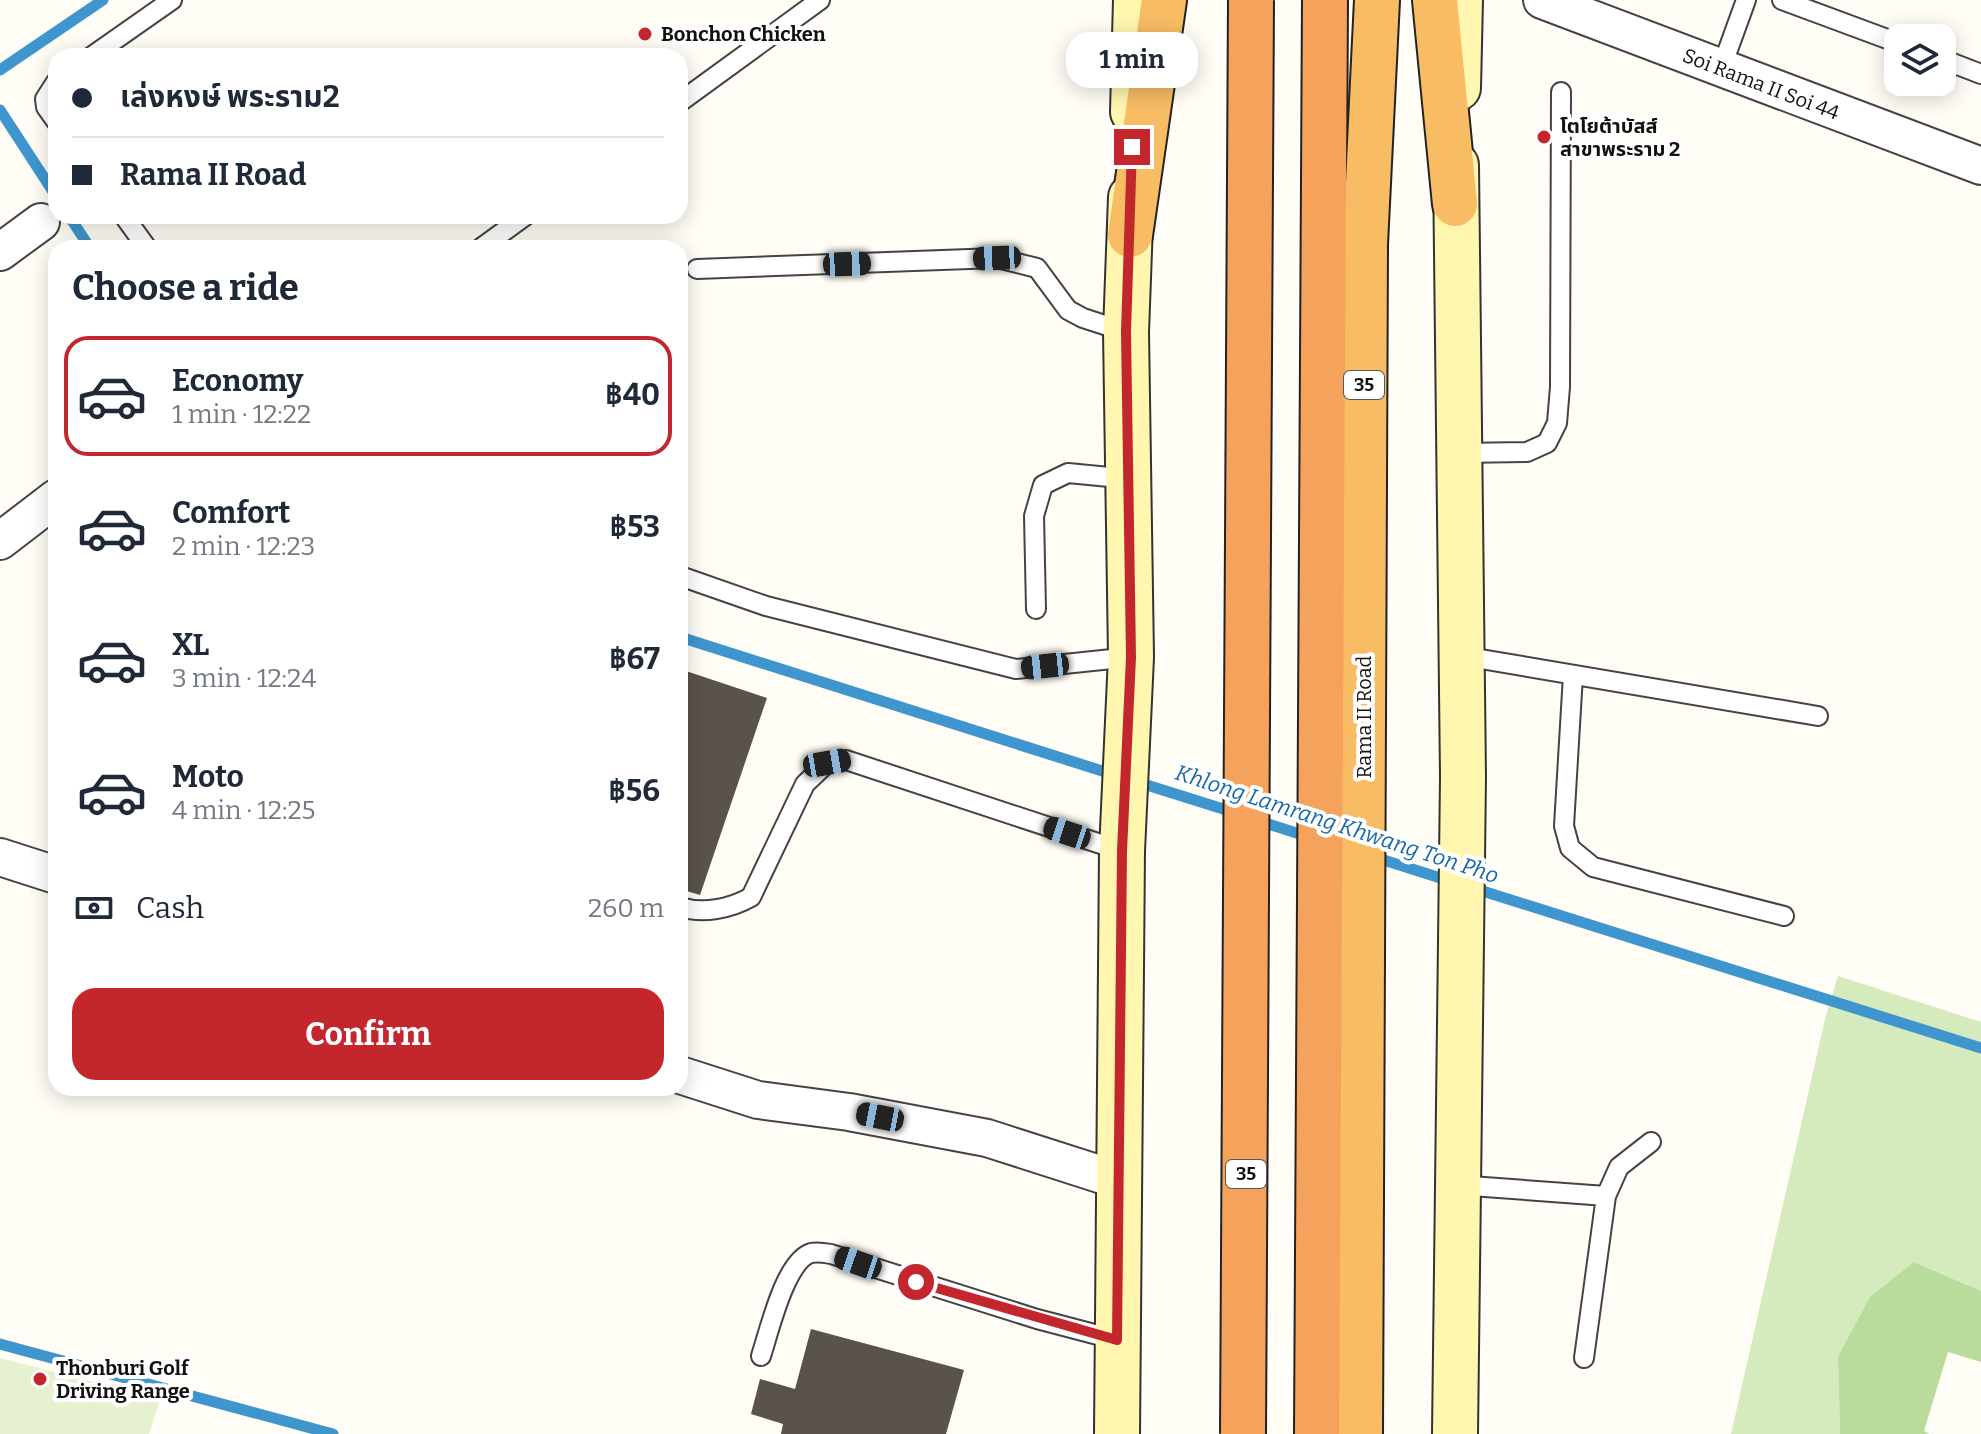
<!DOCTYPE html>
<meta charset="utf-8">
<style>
:root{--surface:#fff;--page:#f6f6f7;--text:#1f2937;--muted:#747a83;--line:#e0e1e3;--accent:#c4262e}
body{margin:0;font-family:Bitter,"Noto Sans Thai",serif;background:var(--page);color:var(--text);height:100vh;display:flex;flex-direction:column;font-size:30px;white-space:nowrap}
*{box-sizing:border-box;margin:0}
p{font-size:26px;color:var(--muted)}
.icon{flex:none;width:44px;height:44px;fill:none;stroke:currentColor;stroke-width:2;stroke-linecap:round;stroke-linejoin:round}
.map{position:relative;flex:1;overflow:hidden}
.side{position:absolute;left:48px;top:240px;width:640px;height:856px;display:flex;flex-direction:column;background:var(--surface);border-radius:24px;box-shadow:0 4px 20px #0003}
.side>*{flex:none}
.banner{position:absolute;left:48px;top:48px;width:640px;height:176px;border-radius:24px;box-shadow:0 4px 20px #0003;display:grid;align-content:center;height:176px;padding:0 24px;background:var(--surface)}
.buttons{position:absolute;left:1884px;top:24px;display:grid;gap:16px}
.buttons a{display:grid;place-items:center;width:72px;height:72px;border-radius:16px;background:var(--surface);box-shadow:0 4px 20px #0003;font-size:40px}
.end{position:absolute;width:36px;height:36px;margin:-18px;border:10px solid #c4262e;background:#fff;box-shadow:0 0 0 4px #fff}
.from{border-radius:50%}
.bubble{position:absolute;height:56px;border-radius:24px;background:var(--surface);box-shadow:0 4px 20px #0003;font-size:26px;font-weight:700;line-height:56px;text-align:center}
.car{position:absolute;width:24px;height:48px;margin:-24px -12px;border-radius:10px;box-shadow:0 0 6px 2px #0007;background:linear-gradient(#222 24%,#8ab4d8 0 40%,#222 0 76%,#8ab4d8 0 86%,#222 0)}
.banner b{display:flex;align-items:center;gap:28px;height:76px;font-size:30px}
.banner b+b{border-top:2px solid var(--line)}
.banner i{width:20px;height:20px;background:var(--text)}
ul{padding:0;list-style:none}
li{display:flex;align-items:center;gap:24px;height:120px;margin:0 16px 12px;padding:0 8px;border:4px solid transparent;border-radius:24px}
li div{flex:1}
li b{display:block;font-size:30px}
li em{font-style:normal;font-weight:700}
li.on{border-color:var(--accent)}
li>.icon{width:72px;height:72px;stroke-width:1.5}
h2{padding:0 24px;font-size:36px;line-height:96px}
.pay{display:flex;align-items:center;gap:20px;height:88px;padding:0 24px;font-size:30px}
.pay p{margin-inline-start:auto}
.cta{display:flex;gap:16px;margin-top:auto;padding:16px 24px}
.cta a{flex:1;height:92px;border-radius:24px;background:var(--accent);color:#fff;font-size:32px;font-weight:700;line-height:92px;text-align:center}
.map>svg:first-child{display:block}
.green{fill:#d5ebbd}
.forest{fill:#b9dc9c}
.pitch{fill:#e6f2cf}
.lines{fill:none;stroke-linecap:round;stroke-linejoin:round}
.stream{stroke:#3f96cf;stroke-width:11}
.building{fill:#5a524d}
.service-casing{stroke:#444;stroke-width:22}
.minor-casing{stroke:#444;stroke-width:40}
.secondary-casing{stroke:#333;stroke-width:48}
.trunk-casing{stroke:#222;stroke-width:48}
.motorway-casing{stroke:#222;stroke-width:48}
.service{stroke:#fff;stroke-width:18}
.minor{stroke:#fff;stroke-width:36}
.secondary{stroke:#fff6b0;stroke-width:44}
.trunk{stroke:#f7bc64;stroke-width:44}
.motorway{stroke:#f5a25d;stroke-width:44}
.motorway-bridge-casing{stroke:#222;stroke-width:48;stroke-linecap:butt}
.motorway-bridge{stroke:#f5a25d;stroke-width:44}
.route{stroke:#c4262e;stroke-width:10}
.poi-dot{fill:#c4262e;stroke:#fff;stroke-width:3}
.labels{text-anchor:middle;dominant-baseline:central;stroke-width:8;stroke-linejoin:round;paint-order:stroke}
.shield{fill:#fff;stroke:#585858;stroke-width:2}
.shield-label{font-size:18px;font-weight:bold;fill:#111}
.poi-label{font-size:20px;font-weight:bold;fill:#111;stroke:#fff;text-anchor:start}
.street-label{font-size:20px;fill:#111;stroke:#fff}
.water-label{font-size:22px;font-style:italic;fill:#1768a6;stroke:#fff}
</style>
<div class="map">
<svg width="1981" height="1434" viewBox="0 0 1981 1434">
<rect width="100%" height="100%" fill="#fffdf5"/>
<!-- green -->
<path class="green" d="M 1838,976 L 1981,1022 L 1981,1291 L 1914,1262 L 1838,1357 L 1840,1434 L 1731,1434 L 1825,1019 Z"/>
<!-- forest -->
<path class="forest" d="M 1914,1262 L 1981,1291 L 1981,1362 L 1948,1352 L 1924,1431 L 1930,1434 L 1840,1434 L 1838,1357 L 1870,1297 Z"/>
<!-- pitch -->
<path class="pitch" d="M 0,1358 L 160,1399 L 149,1434 L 0,1434 Z"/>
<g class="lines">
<!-- stream -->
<path class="stream" d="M 0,70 L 103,0
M 0,110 L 56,196
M 69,216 L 90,248
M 680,637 L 1118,776
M 1134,781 L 1236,813
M 1256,820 L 1312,838
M 1371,856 L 1453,882
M 1470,887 L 1981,1048
M 0,1344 L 333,1434"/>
</g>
<!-- building -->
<path class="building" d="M 680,669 L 767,698 L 700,895 L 680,889 Z
M 811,1329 L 964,1370 L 946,1434 L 781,1434 L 783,1424 L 751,1414 L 760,1379 L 795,1389 Z"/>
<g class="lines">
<!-- service casing -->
<g class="service-casing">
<path id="service" d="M 1782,0 L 1898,43
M 92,56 L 172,0
M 1942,59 L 1981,74
M 1721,69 L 1746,0
M 56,82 L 45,99 L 46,107 L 56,121
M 680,102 L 820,0
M 124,216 L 147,248
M 481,248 L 525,216
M 697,269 L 997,258 L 1037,268 L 1068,310 L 1083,318 L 1126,332
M 1459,453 L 1527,452 L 1547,443 L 1557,423 L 1560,387 L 1561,92
M 680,576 L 766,606 L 1016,669 L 1131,657
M 1036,609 L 1034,516 L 1043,485 L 1068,473 L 1130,479
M 1463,656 L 1818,716
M 1573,675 L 1564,826 L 1570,848 L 1593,867 L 1784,916
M 680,907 C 703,914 730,909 751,897 L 805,784 L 827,763 L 846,760 L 1122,851
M 1457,1185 L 1606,1196
M 761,1356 C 769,1332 785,1261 811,1253 C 817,1252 825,1253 831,1254 L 1037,1319 L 1117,1340
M 1584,1358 L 1606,1196 L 1619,1167 L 1651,1142"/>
</g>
<!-- minor casing -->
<g class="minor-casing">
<path id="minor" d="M 1542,0 L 1981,166
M 0,252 L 41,222
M 0,541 L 56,498
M 0,857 L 56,875
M 680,1075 L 758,1100 L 849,1112 L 987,1138 L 1118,1180"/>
</g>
<!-- secondary casing -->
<g class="secondary-casing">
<path id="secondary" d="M 1458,88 L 1460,0
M 1133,112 L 1136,0
M 1117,1434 L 1122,851 L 1131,657 L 1126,332 L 1131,197
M 1455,1434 L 1463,777 L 1456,165"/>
</g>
<!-- trunk casing -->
<g class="trunk-casing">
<path id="trunk" d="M 1435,0 L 1455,204
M 1130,235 L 1164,0
M 1360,1434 L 1365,244 L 1377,0"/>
</g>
<!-- motorway casing -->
<g class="motorway-casing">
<path id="motorway" d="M 1317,1434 L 1325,0"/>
</g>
<!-- service -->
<use href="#service" class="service"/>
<!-- minor -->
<use href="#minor" class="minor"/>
<!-- secondary -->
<use href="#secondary" class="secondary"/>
<!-- trunk -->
<use href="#trunk" class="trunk"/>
<!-- motorway -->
<use href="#motorway" class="motorway"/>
<!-- motorway-bridge casing -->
<g class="motorway-bridge-casing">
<path id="motorway-bridge" d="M 1243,1434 L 1251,0"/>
</g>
<!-- motorway-bridge -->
<use href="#motorway-bridge" class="motorway-bridge"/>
</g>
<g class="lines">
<!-- route -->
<path class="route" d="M 916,1282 L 1117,1340 L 1122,851 L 1131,657 L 1126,332 L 1132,147"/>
</g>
<!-- markers -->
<g class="poi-dot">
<circle cx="645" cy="34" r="8"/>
<circle cx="1544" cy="137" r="8"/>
<circle cx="40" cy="1379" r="8"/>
</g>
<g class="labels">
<!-- shield labels -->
<g class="shield">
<rect x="1344" y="371" width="40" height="28" rx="6"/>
<rect x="1226" y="1160" width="40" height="28" rx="6"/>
</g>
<g class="shield-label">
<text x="1364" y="385">35</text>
<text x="1246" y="1174">35</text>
</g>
<!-- poi labels -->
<g class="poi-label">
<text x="661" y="34">Bonchon Chicken</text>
<text x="1560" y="126">โตโยต้าบัสส์<tspan x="1560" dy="23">สาขาพระราม 2</tspan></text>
<text x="56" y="1368">Thonburi Golf<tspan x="56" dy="23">Driving Range</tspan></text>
</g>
<!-- street labels -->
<g class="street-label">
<text transform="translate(1761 84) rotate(21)">Soi Rama II Soi 44</text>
<text transform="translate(1364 717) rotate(-90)">Rama II Road</text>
</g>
<!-- water labels -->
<g class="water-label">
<text transform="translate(1337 824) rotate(18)">Khlong Lamrang Khwang Ton Pho</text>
</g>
</g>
</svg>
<div class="buttons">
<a><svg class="icon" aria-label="layers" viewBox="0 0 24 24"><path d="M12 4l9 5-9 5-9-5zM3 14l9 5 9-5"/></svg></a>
</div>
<i class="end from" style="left:916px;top:1282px"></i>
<i class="end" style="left:1132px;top:147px"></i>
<div class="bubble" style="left:1066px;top:32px;width:132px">1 min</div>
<i class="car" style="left:997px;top:258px;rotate:268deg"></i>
<i class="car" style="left:847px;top:264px;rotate:88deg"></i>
<i class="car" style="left:1045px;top:666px;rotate:264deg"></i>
<i class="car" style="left:827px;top:763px;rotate:80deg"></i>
<i class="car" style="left:1067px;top:833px;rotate:288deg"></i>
<i class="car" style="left:880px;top:1117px;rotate:281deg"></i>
<i class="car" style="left:858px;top:1263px;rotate:289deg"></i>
<div class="banner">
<b><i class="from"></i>เล่งหงษ์ พระราม2</b>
<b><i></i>Rama II Road</b>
</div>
<section class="side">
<h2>Choose a ride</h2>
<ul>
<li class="on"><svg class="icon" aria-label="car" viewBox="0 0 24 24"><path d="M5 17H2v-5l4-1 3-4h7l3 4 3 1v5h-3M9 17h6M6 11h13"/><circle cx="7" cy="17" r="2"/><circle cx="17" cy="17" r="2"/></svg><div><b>Economy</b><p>1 min · 12:22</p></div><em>฿40</em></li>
<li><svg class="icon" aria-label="car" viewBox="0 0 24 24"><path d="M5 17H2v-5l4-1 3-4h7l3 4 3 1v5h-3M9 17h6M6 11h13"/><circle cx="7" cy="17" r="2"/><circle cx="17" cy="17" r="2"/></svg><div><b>Comfort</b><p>2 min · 12:23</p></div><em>฿53</em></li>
<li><svg class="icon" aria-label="car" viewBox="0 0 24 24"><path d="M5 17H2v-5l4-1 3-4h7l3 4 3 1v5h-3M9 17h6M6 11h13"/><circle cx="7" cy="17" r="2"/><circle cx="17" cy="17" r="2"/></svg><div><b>XL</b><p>3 min · 12:24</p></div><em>฿67</em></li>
<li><svg class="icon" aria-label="car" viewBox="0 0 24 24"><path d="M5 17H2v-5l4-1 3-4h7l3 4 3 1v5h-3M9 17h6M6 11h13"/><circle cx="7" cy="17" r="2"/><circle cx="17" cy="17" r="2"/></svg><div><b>Moto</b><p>4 min · 12:25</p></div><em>฿56</em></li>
</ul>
<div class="pay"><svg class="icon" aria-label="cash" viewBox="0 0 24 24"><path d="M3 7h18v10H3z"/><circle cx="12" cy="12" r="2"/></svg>Cash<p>260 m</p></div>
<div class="cta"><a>Confirm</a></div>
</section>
</div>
